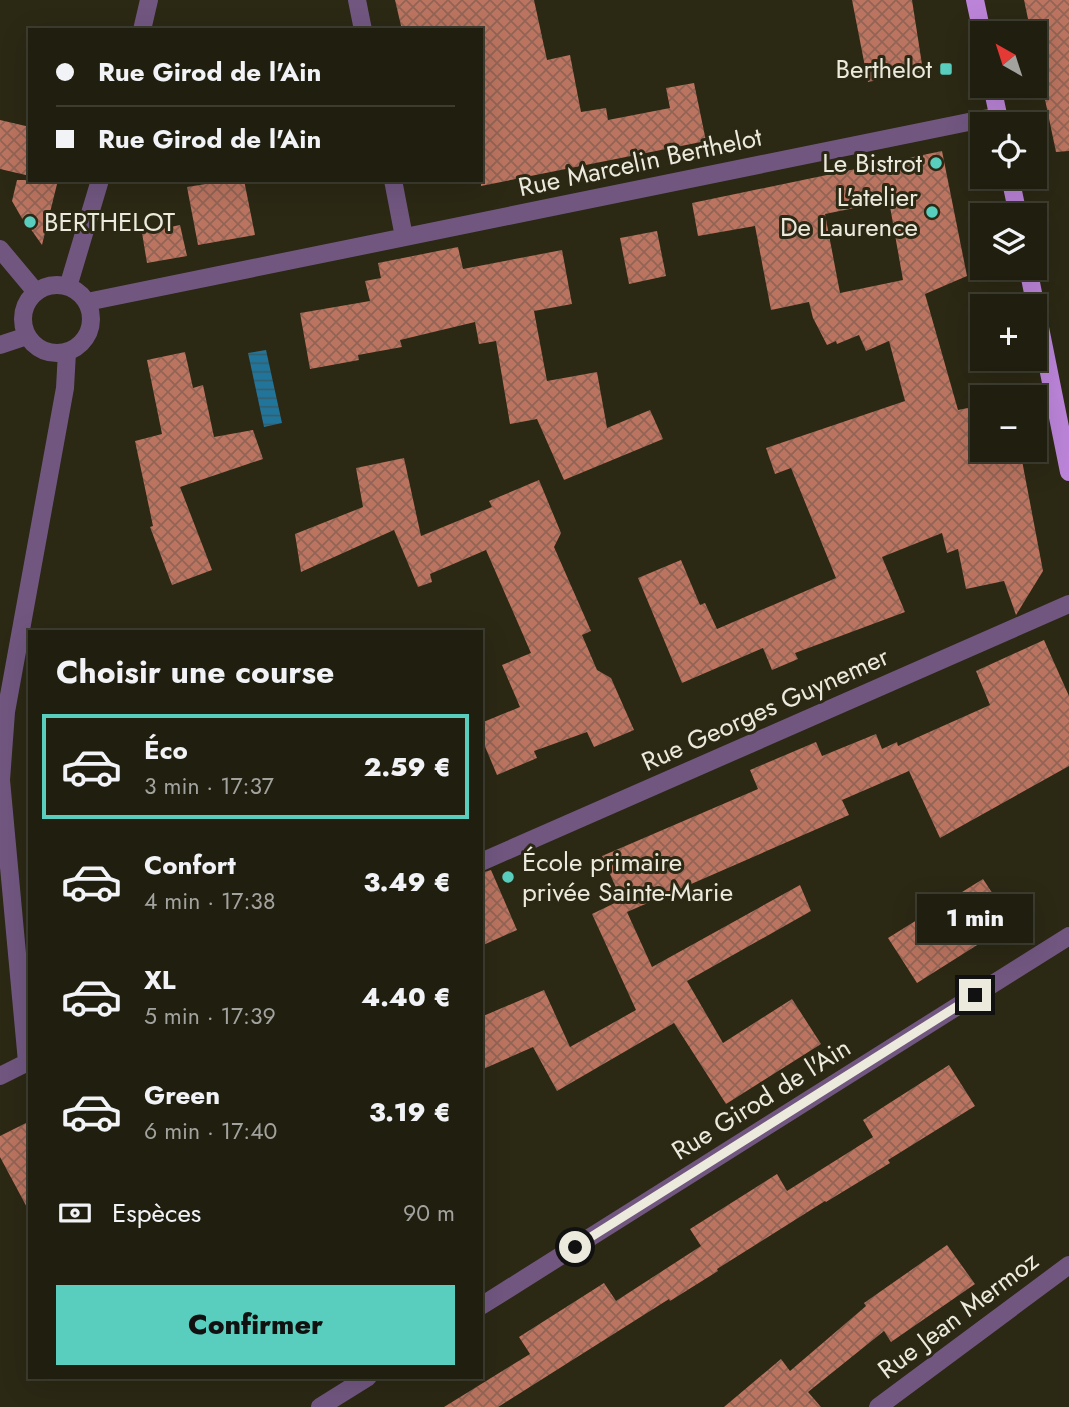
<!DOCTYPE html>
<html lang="fr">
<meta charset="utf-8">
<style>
:root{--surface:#201e0f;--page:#282718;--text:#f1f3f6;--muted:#a2a29e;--line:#3d3c2f;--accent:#59cebe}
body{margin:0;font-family:Jost,sans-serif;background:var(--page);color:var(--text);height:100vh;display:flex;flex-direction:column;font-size:26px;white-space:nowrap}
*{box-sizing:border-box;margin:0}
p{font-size:23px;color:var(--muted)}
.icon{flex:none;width:38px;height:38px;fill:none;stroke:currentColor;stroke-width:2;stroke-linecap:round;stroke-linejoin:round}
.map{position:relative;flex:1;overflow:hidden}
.side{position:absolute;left:28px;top:630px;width:455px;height:749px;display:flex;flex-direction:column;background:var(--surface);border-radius:0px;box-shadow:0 7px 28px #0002,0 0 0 2px var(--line)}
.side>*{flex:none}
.top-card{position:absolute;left:28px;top:28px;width:455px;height:154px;border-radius:0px;box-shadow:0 7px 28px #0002,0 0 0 2px var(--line);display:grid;align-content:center;height:154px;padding:0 28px;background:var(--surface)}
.needle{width:46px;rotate:321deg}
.fabs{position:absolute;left:970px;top:21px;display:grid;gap:14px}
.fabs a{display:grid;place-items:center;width:77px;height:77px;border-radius:0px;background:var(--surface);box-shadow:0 7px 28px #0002,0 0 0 2px var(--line);font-size:35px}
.end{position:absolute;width:32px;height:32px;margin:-16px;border:9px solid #eceadd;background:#111;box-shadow:0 0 0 4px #111}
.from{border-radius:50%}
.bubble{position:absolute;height:49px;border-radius:0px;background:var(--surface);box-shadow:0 7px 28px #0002,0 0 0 2px var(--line);font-size:23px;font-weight:800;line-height:49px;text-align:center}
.top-card b{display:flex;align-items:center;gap:24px;height:66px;font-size:26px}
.top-card b+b{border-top:2px solid var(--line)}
.top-card i{width:18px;height:18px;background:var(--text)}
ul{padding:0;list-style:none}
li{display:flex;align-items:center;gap:21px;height:105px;margin:0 14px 10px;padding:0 14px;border:4px solid transparent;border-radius:0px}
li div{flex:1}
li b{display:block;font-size:26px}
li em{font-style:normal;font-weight:800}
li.active{border-color:var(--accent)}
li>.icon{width:63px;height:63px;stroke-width:1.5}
h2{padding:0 28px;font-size:32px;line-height:84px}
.pay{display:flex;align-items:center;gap:18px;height:77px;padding:0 28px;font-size:26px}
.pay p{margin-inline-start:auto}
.cta{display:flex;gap:14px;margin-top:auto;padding:14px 28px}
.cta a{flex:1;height:80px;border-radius:0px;background:var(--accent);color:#111;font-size:28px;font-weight:800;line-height:80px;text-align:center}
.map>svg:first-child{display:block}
.water{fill:url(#water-rules)}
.building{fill:url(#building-cross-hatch);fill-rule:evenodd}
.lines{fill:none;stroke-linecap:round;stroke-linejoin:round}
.minor{stroke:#715780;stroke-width:18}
.tertiary{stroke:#715780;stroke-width:18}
.primary{stroke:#bb84d8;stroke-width:18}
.route{stroke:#eceadd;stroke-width:9}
.poi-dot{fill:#59cebe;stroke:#2b2814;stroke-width:2.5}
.labels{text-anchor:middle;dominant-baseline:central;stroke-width:6;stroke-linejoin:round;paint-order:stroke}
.poi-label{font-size:26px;fill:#eceadd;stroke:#2b2814;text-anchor:end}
.street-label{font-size:26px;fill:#eceadd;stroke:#2b2814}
</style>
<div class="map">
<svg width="1069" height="1407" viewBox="0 0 1069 1407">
<defs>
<pattern id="water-rules" width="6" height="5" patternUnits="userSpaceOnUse" patternTransform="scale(1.75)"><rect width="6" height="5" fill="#22759a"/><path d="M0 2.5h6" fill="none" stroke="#345e6e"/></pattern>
<pattern id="building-cross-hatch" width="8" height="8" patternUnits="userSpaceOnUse" patternTransform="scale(1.75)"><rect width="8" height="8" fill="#bb745f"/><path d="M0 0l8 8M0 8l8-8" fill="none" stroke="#926455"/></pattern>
</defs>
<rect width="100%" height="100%" fill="#2b2814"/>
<!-- water -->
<path class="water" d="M 266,350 L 282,423 L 264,427 L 248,353 Z"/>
<!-- building -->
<path class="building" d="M 395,0 L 534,0 L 547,60 L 570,55 L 581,112 L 606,108 L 608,120 L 670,108 L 666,88 L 694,83 L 706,141 L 481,186 L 481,30 L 402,30 Z
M 852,0 L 912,0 L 923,71 L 868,82 Z
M 1024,0 L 1069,0 L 1069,151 L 1056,152 L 1034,47 L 1034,33 L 1031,33 Z
M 0,120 L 30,127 L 30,176 L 0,169 Z
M 942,151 L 967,276 L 925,294 L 958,410 L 982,405 L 982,450 L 1020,450 L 1043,571 L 1016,615 L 1004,581 L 966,589 L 958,549 L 947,553 L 942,533 L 882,557 L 905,612 L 795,653 L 798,659 L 772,670 L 763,648 L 682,683 L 638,578 L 681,560 L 700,605 L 705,603 L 717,629 L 836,578 L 791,468 L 775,474 L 766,448 L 905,401 L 889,341 L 866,351 L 859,335 L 837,344 L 836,341 L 827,345 L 813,318 L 809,302 L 771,310 L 755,226 L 698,236 L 692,203 ZM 889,201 L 903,280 L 840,293 L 825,214 Z
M 17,180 L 58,180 L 42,245 L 30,228 L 28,229 L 12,201 Z
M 205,180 L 244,180 L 255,235 L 198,245 L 187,187 L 206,184 Z
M 180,225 L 187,256 L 147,263 L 142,233 Z
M 657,231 L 666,276 L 629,284 L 620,238 Z
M 458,247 L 463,269 L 562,250 L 572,304 L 534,311 L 547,381 L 597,372 L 607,428 L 650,410 L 663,439 L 564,480 L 537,419 L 510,424 L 496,341 L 479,344 L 475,322 L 400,340 L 402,347 L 358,355 L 359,360 L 310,369 L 300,313 L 370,301 L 365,281 L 381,278 L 378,263 Z
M 185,352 L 193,388 L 203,385 L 214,437 L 253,430 L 263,459 L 180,487 L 212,570 L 172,585 L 150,527 L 153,526 L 135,441 L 162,434 L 147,360 Z
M 404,458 L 421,536 L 492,507 L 489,501 L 539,480 L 561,533 L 554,547 L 591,631 L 582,635 L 597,670 L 611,678 L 634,730 L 594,747 L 587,732 L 534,751 L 537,758 L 497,775 L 481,737 L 481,723 L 520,707 L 502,665 L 531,653 L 486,550 L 430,574 L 432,582 L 418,587 L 394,530 L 301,572 L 295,534 L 363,507 L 356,468 Z
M 1044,640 L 1069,696 L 1069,766 L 940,838 L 909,771 L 842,800 L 849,815 L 627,912 L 652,967 L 800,885 L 811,911 L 687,981 L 723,1043 L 792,999 L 821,1044 L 726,1104 L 674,1023 L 557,1091 L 533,1047 L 481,1070 L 481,1017 L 544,990 L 570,1047 L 636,1010 L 592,914 L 621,900 L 625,908 L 602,856 L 758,789 L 750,770 L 816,742 L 822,756 L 876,734 L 882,749 L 897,742 L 898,746 L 990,705 L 976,671 Z
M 491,870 L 517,930 L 481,946 L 481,873 Z
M 983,879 L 1012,923 L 917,983 L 888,938 Z
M 949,1065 L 975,1106 L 888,1160 L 890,1163 L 826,1202 L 825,1201 L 717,1269 L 718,1271 L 670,1301 L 669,1299 L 498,1407 L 444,1407 L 530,1354 L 519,1337 L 604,1283 L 616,1301 L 701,1246 L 690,1229 L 777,1174 L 787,1191 L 873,1137 L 863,1120 Z
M 30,1121 L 30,1213 L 0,1157 L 0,1136 Z
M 947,1245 L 975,1284 L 891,1342 L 884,1331 L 808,1392 L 821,1407 L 724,1407 L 781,1359 L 790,1371 L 866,1306 L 864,1303 Z"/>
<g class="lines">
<!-- minor -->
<path class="minor" d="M 357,0 L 363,30
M 142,30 L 149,0
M 393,180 L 404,237
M 0,249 L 36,292
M23 319a34 34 0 1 1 68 0a34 34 0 1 1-68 0Z
M 68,287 L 100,180
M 87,302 L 998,116
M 0,345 L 27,336
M 481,862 L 1069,604
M 27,1062 L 1,780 L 6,712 L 65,388 L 67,352
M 0,1076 L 30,1061
M 481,1306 L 1069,936
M 320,1407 L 368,1377"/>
<!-- tertiary -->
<path class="tertiary" d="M 878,1407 L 1069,1265"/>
<!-- primary -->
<path class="primary" d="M 975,0 L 982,33
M 992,86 L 1000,124
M 1010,177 L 1018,215
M 1028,268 L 1069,472"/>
</g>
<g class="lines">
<!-- route -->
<path class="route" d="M 575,1247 L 975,995"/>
</g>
<!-- markers -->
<g class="poi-dot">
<rect x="939" y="62" width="14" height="14" rx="3.5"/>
<circle cx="936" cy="163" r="7"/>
<circle cx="932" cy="212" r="7"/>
<circle cx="30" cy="222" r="7"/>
<circle cx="508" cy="877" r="7"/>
</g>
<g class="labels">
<!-- poi labels -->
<g class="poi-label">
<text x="932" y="69">Berthelot</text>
<text x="922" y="163">Le Bistrot</text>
<text x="918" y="197">L'atelier<tspan x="918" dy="30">De Laurence</tspan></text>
<text x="44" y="222" text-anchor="start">BERTHELOT</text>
<text x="522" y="862" text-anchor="start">École primaire<tspan x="522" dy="30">privée Sainte-Marie</tspan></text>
</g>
<!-- street labels -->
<g class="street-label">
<text transform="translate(640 162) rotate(-12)">Rue Marcelin Berthelot</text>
<text transform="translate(765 709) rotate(-24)">Rue Georges Guynemer</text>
<text transform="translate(761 1099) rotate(-32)">Rue Girod de l'Ain</text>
<text transform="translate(958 1315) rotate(-37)">Rue Jean Mermoz</text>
</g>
</g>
</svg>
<div class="fabs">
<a><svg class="needle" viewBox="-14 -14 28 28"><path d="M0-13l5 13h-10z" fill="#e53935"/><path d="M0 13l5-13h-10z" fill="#a2a29e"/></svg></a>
<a><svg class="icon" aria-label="locate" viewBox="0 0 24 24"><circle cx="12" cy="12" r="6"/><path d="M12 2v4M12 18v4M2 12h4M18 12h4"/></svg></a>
<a><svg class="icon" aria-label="layers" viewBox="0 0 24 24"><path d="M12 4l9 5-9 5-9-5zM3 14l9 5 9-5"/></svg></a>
<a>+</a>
<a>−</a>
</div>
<i class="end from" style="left:575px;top:1247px"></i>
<i class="end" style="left:975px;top:995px"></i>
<div class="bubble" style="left:917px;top:894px;width:116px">1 min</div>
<div class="top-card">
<b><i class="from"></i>Rue Girod de l'Ain</b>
<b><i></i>Rue Girod de l'Ain</b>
</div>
<section class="side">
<h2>Choisir une course</h2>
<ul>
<li class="active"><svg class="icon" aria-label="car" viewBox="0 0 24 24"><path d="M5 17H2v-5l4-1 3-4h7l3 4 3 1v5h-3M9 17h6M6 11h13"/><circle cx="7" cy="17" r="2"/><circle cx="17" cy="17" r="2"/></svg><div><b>Éco</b><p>3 min · 17:37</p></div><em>2.59 €</em></li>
<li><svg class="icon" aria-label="car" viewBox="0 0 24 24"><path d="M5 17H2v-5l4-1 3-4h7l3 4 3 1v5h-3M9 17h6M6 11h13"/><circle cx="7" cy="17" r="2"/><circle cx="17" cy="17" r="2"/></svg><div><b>Confort</b><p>4 min · 17:38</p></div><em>3.49 €</em></li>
<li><svg class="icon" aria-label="car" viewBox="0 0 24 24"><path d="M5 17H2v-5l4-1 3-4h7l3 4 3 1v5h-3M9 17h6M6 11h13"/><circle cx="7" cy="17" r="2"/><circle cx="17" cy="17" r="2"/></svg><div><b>XL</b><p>5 min · 17:39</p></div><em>4.40 €</em></li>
<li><svg class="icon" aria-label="car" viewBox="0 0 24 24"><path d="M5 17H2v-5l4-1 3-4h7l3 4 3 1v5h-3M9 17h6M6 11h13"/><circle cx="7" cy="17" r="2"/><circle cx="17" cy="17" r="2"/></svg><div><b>Green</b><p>6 min · 17:40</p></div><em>3.19 €</em></li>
</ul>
<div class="pay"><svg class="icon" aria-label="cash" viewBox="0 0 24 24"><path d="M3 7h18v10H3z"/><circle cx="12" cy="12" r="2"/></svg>Espèces<p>90 m</p></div>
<div class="cta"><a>Confirmer</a></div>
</section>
</div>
